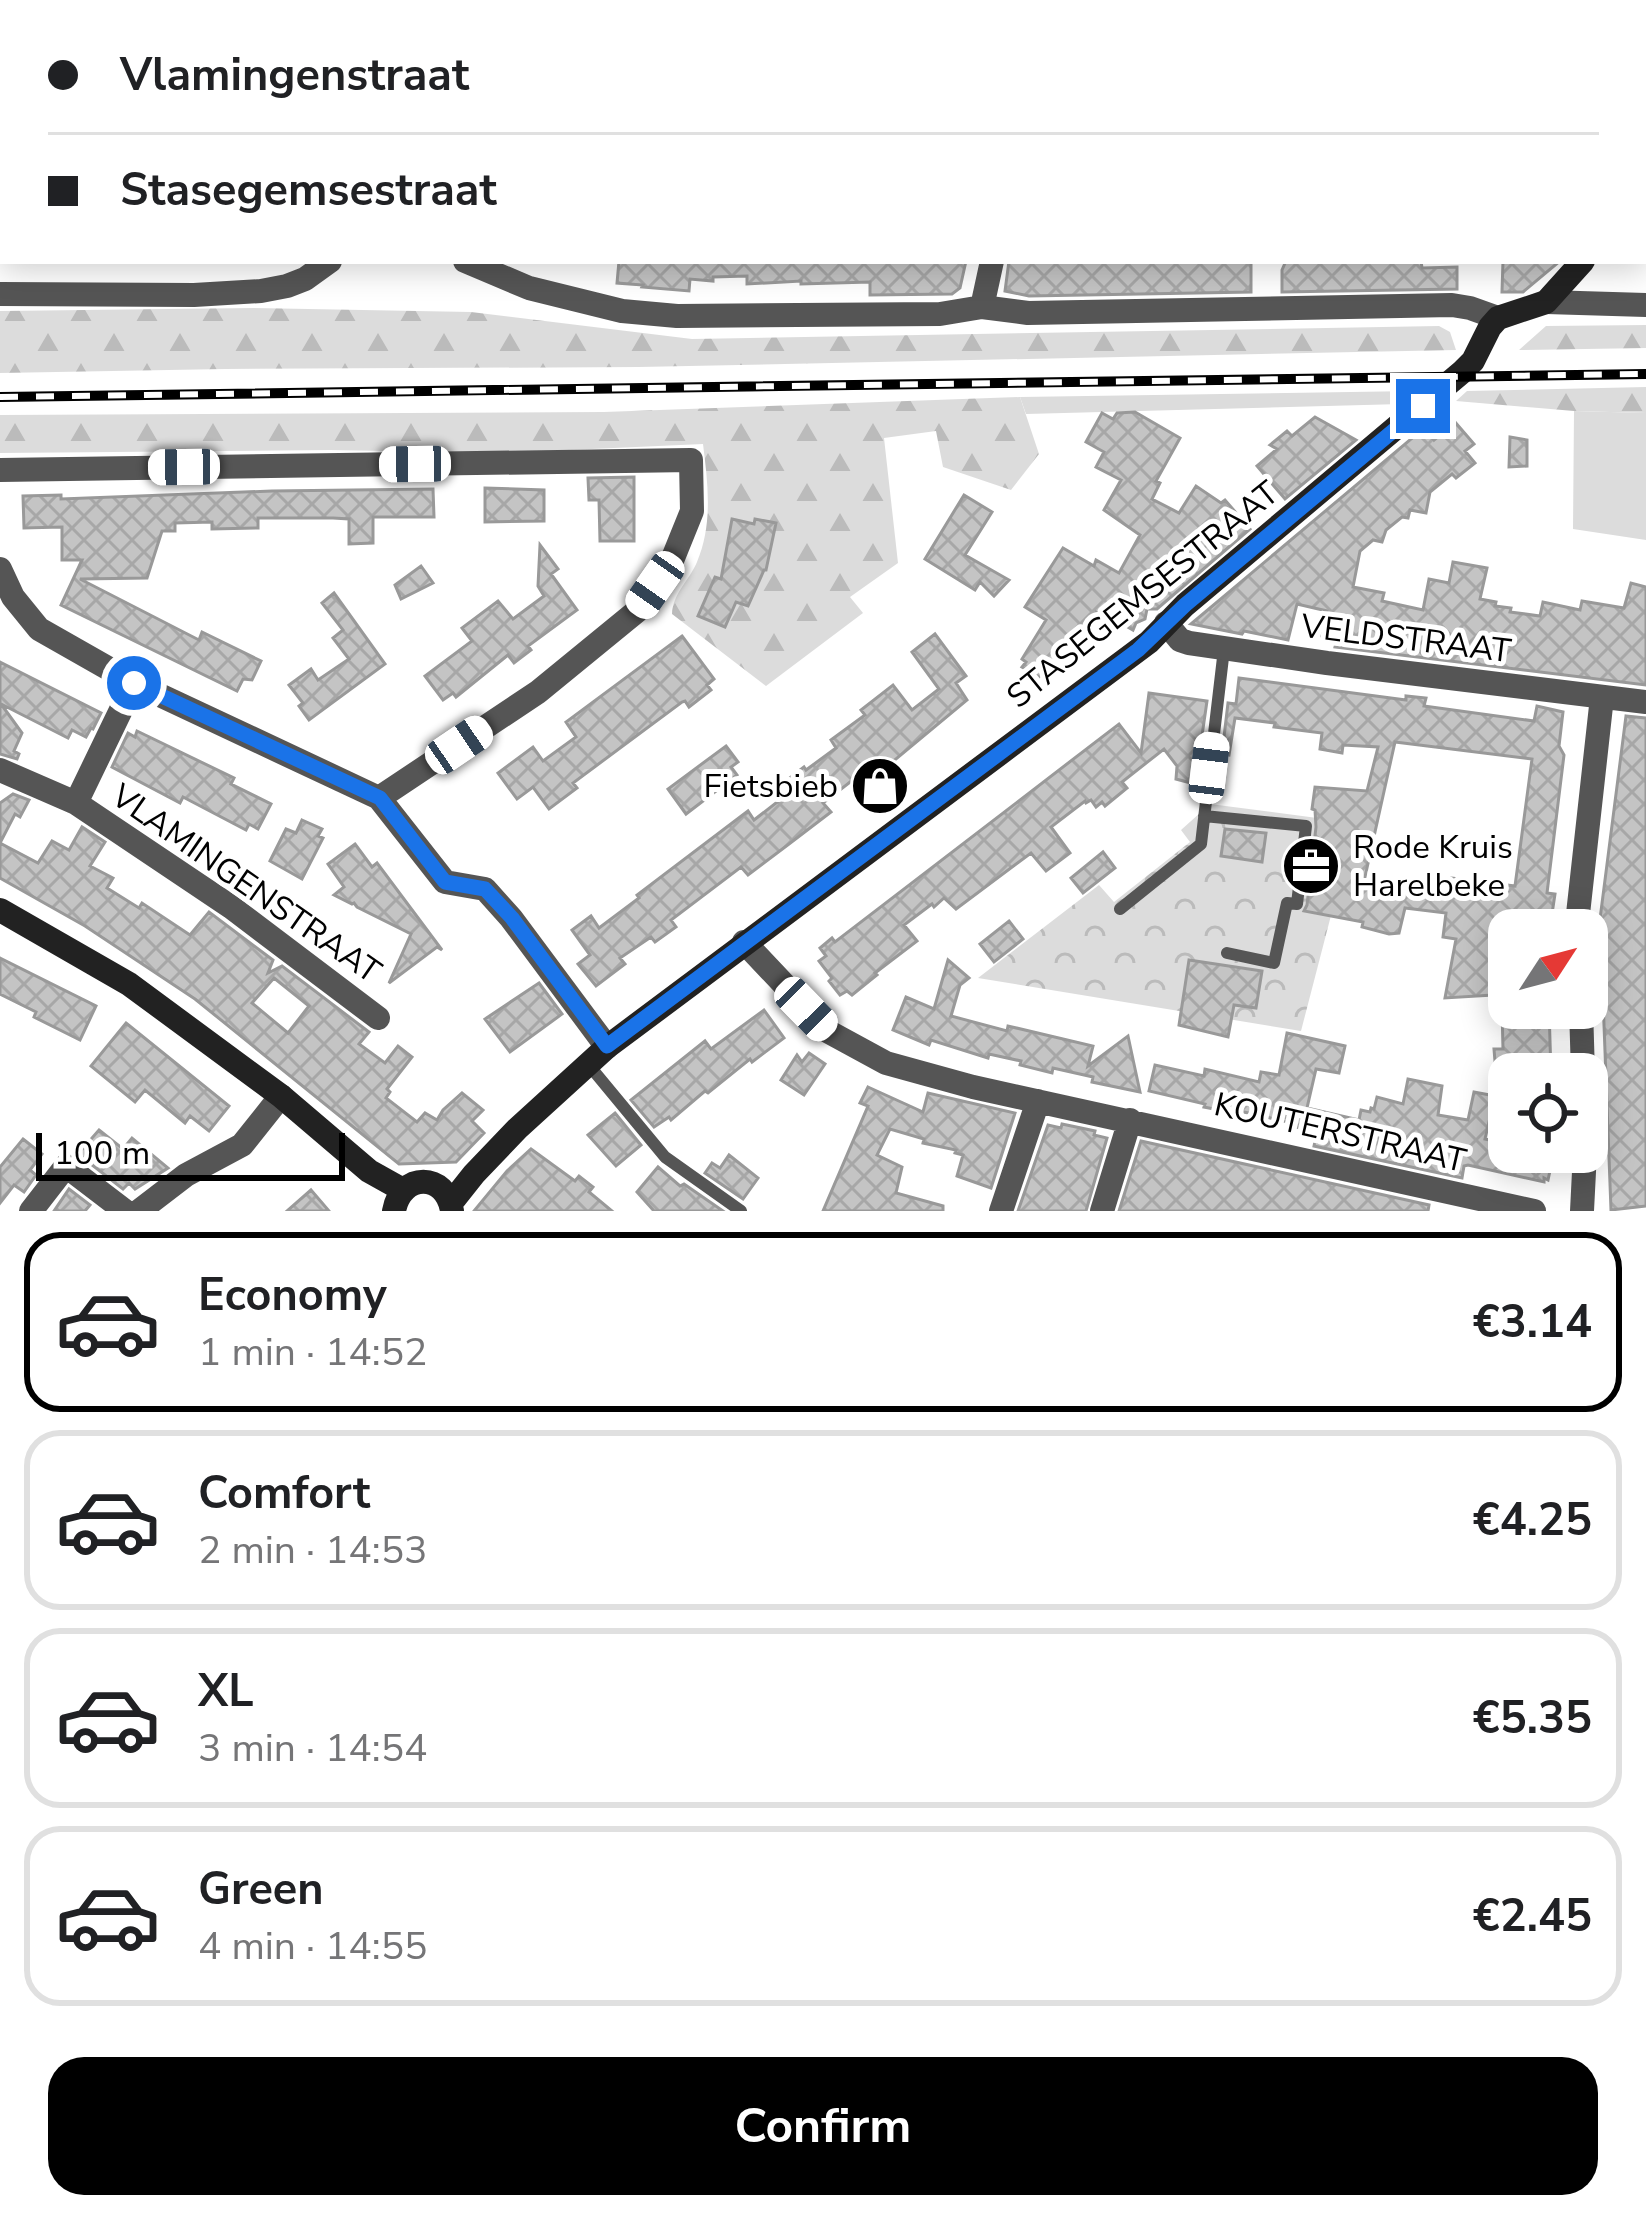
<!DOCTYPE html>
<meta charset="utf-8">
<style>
:root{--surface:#fff;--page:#f2f2f2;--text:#202124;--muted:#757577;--line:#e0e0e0;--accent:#000}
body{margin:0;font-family:"Nunito Sans",sans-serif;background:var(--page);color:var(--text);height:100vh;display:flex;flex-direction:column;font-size:45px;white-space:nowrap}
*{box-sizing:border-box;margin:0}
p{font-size:39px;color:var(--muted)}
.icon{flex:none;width:66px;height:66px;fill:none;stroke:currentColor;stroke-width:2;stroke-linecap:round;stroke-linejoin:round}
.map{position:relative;height:1211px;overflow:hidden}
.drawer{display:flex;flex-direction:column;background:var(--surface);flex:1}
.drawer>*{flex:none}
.hud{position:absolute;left:0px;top:0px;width:1647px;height:264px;box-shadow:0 6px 30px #0003;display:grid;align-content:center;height:264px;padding:0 48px;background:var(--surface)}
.needle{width:78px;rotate:54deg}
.tools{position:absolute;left:1488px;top:909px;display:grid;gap:24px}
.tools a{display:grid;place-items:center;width:120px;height:120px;border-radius:24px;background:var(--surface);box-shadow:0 6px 30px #0003;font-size:60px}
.scale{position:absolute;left:36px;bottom:30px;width:309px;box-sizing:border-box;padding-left:12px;border:6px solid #000;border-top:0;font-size:33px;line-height:42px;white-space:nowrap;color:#000;-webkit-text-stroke:9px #fff;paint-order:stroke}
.end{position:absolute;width:54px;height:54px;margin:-27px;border:15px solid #1a73e8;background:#fff;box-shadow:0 0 0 6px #fff}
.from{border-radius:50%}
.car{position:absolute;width:36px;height:72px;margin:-36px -18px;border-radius:15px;box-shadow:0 0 9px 3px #0007;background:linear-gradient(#fff 24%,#345 0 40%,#fff 0 76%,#345 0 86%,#fff 0)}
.hud b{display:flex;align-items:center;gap:42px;height:114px;font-size:45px}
.hud b+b{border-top:3px solid var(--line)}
.hud i{width:30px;height:30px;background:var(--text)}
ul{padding:21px 0 0;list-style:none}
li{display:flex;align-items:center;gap:36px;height:180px;margin:0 24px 18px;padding:0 24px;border:6px solid var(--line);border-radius:36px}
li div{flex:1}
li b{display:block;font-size:45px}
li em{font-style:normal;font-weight:700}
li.current{border-color:var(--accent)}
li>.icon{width:108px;height:108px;stroke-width:1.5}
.button{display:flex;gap:24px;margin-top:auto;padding:24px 48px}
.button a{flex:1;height:138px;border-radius:36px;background:var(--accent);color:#fff;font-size:48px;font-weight:700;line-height:138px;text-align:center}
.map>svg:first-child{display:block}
.grass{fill:#dcdcdc}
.forest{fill:url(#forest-firs)}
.park{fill:url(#park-crowns)}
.building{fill:url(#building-cross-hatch);stroke:#999;stroke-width:3;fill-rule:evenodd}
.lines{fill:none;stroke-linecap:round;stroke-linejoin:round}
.lane{stroke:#555;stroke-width:12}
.street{stroke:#555;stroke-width:24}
.secondary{stroke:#222;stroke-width:24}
.rail-casing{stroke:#000;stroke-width:10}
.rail{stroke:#fff;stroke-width:6;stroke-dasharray:18;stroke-linecap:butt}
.route{stroke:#1a73e8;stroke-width:15}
.labels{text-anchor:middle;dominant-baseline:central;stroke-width:10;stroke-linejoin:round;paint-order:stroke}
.street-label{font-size:33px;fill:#000;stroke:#fff}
.poi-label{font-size:33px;fill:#000;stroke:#fff;text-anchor:end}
</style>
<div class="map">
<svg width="1646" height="1211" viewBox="0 0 1646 1211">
<defs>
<pattern id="forest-firs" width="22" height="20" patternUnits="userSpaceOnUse" patternTransform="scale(3)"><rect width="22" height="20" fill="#dcdcdc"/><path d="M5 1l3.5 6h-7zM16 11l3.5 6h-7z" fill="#bbb"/></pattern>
<pattern id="park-crowns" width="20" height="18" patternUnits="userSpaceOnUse" patternTransform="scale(3)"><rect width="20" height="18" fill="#dcdcdc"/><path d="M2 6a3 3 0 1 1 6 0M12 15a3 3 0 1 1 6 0" fill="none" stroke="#bbb"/></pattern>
<pattern id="building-cross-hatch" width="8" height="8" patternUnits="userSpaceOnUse" patternTransform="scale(3)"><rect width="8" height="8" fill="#c4c4c4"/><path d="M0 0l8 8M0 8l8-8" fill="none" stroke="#a7a7a7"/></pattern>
</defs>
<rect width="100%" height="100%" fill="#fff"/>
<!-- grass -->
<path class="grass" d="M 1415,391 L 1402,404 L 1026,414 L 1020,397 Z
M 1574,411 L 1646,413 L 1646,540 L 1573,529 Z"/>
<!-- forest -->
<path class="forest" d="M 253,308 L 471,312 L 692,339 L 1439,326 L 1450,332 L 1456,350 L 639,367 L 225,369 L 0,373 L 0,311 Z
M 1646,325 L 1646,348 L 1519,350 L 1546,326 Z
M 1646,387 L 1646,413 L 1574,411 L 1456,401 L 1467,391 Z
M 1020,397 L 1039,454 L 1011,490 L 943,467 L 936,431 L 884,438 L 898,563 L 850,597 L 863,613 L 766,686 L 672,614 C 673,593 689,581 697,562 C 713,524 708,484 703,444 L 502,453 L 330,450 L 0,453 L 0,415 L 604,412 Z"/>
<!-- park -->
<path class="park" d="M 1210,804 L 1355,823 L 1301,1031 L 978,978 L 1099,885 L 1114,902 L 1190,842 L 1181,830 Z"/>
<!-- building -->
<path class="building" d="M 619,261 L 966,261 L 960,288 L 952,294 L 870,295 L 870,282 L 801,284 L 801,281 L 747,284 L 747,276 L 713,277 L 713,281 L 690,279 L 689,291 L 642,287 L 643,285 L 617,283 Z
M 1009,261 L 1251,262 L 1251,292 L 1029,296 L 1005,291 Z
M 1286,261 L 1421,261 L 1422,268 L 1457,267 L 1457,289 L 1282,292 L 1282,270 Z
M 1503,261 L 1560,261 L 1523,292 L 1502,292 Z
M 1135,412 L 1180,438 L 1156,481 L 1160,483 L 1152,499 L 1179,513 L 1196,486 L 1221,503 L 1225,500 L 1250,529 L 1157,609 L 1147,609 L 1145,619 L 1136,623 L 1133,630 L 1107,615 L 1103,616 L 1096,612 L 1072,653 L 1063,647 L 1047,672 L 1043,670 L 1039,677 L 1022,667 L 1026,662 L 1022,659 L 1046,620 L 1025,607 L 1063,548 L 1094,566 L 1096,560 L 1119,573 L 1140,535 L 1104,510 L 1121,480 L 1096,467 L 1104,452 L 1086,442 L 1102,413 L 1113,419 L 1117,413 Z
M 1315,417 L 1356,440 L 1285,499 L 1257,466 L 1277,449 L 1270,445 L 1287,431 L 1292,436 Z
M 1455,422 L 1474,444 L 1465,451 L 1475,463 L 1456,478 L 1452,474 L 1430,492 L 1426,513 L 1410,510 L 1408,518 L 1402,517 L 1386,530 L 1382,542 L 1373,540 L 1360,551 L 1353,587 L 1384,593 L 1382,601 L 1423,610 L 1429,579 L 1449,583 L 1453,562 L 1487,568 L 1480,599 L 1496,602 L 1495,606 L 1511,608 L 1510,612 L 1540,616 L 1543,602 L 1580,610 L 1582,601 L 1624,608 L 1631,583 L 1646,587 L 1646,685 L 1335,647 L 1337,639 L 1322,636 L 1327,611 L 1297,604 L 1288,640 L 1244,631 L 1242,634 L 1191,624 L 1424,428 L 1434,440 Z
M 1510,437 L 1527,440 L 1527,466 L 1509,467 Z
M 634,477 L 634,541 L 600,541 L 599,500 L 589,500 L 588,478 Z
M 485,488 L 544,490 L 544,521 L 485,522 Z
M 433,489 L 434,517 L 373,517 L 373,543 L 349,544 L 349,519 L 333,518 L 258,518 L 258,528 L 212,529 L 212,522 L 175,523 L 175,531 L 162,531 L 147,578 L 80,579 L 199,640 L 202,632 L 261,661 L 252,680 L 243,679 L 237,691 L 61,605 L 82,560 L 62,560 L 62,527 L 24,528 L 23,496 L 61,495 L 61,499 L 272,491 Z
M 964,495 L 992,512 L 965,555 L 1009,580 L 994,596 L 980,582 L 975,590 L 925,559 Z
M 732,519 L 754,524 L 755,519 L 776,523 L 766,570 L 764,570 L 748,606 L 736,602 L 725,627 L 698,616 L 715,577 L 721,579 Z
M 540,545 L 558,569 L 551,574 L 577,610 L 528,646 L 531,650 L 514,663 L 508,655 L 456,697 L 453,693 L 443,700 L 425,676 L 472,641 L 462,628 L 498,601 L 513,619 L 544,596 L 538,586 Z
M 421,566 L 433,583 L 401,599 L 395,585 Z
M 334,593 L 385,664 L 309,720 L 299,706 L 303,703 L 289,685 L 311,669 L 318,680 L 349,659 L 333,638 L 343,630 L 322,603 Z
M 935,634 L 966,676 L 956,683 L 967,700 L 861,788 L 854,779 L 823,803 L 831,812 L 789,844 L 748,875 L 741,867 L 671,920 L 676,927 L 655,942 L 651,937 L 620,958 L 625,964 L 596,986 L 578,964 L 590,955 L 572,930 L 591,916 L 599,928 L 639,898 L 637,895 L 748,811 L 754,820 L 785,796 L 778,787 L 804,767 L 806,770 L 836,748 L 831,740 L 865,715 L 861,710 L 893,685 L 912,710 L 939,689 L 912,652 Z
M 682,636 L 714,679 L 707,685 L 711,690 L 689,707 L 685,701 L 682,702 L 573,783 L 577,788 L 549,809 L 533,787 L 517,799 L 498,773 L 533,747 L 543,761 L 576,737 L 566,722 Z
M 0,662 L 101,713 L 93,729 L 91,728 L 86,737 L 72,730 L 68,738 L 1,704 L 22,733 L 14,751 L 19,754 L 17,759 L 0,754 Z
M 1239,678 L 1406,700 L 1406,696 L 1426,698 L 1424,706 L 1534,721 L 1537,706 L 1563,712 L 1559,746 L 1564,755 L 1547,893 L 1555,894 L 1550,927 L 1509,930 L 1509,994 L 1445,998 L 1456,939 L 1443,937 L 1446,913 L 1405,908 L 1399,933 L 1389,934 L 1362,927 L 1363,922 L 1304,911 L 1307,905 L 1316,827 L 1315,810 L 1312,809 L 1315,787 L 1367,791 L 1378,747 L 1343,745 L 1342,753 L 1320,749 L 1322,733 L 1274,727 L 1275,723 L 1235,718 L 1229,755 L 1222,754 L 1228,703 L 1236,704 ZM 1395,742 L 1532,759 L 1515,886 L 1451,878 L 1450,890 L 1426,887 L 1423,893 L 1363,886 Z
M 1149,693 L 1207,701 L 1195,784 L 1176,779 L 1177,766 L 1164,749 L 1122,782 L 1127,788 L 1105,806 L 1102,802 L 1096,807 L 1091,800 L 1086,803 L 1085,801 L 1051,827 L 1070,853 L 1046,871 L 1031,853 L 956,909 L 944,898 L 934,907 L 932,904 L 904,925 L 917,941 L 875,973 L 877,975 L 852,995 L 847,991 L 840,995 L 829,981 L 832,978 L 819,961 L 826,956 L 820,948 L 832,938 L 835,942 L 1119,724 L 1141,753 Z
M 1626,716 L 1646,718 L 1646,1206 L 1611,1210 L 1600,919 Z
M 137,731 L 234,778 L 231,784 L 271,804 L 258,829 L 249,824 L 246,830 L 183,797 L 180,803 L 112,767 L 128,733 L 135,737 Z
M 726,746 L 738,762 L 731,767 L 737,775 L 686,814 L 668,789 Z
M 13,794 L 29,800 L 20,817 L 15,814 L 0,843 L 38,863 L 52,841 L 69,850 L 82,827 L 105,842 L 90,866 L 113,878 L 107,888 L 139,908 L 142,903 L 190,935 L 209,912 L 273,960 L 268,973 L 282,966 L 369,1032 L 359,1044 L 385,1063 L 398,1046 L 412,1057 L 387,1089 L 390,1092 L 386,1098 L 417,1122 L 425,1113 L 437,1120 L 443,1110 L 462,1093 L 483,1110 L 472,1121 L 484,1133 L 456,1162 L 399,1164 L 195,999 L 85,926 L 0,878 L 0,803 ZM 274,978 L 309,1006 L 288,1033 L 252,1003 Z
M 302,820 L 322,829 L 318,836 L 323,838 L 302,879 L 270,861 L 286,829 L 296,833 Z
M 1225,829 L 1266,833 L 1262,862 L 1221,856 Z
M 355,844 L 372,867 L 377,863 L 442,950 L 437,947 L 389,983 L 411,934 L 357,907 L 354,903 L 352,904 L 334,895 L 344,887 L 328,864 Z
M 1103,852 L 1115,868 L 1083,893 L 1071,878 Z
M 1009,921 L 1023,939 L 994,962 L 980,944 Z
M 0,958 L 96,1006 L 80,1040 L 34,1017 L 36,1012 L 0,994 Z
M 948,960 L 969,978 L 960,985 L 951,1016 L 1007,1031 L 1008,1026 L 1093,1046 L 1088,1066 L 1128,1036 L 1140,1092 L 1092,1082 L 1093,1077 L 1053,1068 L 1052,1073 L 1020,1065 L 1021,1061 L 989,1054 L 988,1058 L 931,1040 L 929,1045 L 893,1030 L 906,997 L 934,1009 Z
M 1189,960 L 1262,971 L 1256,1008 L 1234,1005 L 1228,1037 L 1179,1025 Z
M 539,983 L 562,1014 L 510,1052 L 485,1019 Z
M 1502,1008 L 1549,1008 L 1551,1074 L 1496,1074 L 1494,1049 L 1503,1049 Z
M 764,1010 L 784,1038 L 752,1062 L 750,1059 L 708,1093 L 705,1091 L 671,1120 L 669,1117 L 654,1127 L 631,1100 L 705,1041 L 711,1049 Z
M 126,1023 L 229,1106 L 209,1131 L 190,1116 L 185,1123 L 145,1090 L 135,1102 L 91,1066 Z
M 1287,1033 L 1345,1046 L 1339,1073 L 1316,1069 L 1307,1108 L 1359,1120 L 1361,1110 L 1370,1112 L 1371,1108 L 1374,1109 L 1377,1097 L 1403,1104 L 1408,1079 L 1442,1086 L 1438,1115 L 1468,1120 L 1474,1092 L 1495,1096 L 1485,1139 L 1509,1144 L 1509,1152 L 1554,1152 L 1548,1180 L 1544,1178 L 1544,1182 L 1468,1165 L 1464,1166 L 1462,1178 L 1314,1146 L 1317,1132 L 1287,1125 L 1288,1122 L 1226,1108 L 1226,1111 L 1214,1109 L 1204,1107 L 1205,1104 L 1149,1091 L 1155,1065 L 1204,1076 L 1205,1069 L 1259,1082 L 1261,1072 L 1279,1075 Z
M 809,1053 L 825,1064 L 804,1095 L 781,1080 L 797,1055 L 802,1062 Z
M 868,1087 L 923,1112 L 928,1093 L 1015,1113 L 991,1188 L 957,1176 L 963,1155 L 955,1153 L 956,1150 L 923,1143 L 924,1139 L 890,1129 L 877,1155 L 902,1167 L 896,1193 L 943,1206 L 943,1211 L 823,1211 L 868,1106 L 860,1103 Z
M 615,1113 L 641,1145 L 616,1166 L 588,1135 Z
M 1062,1124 L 1095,1131 L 1094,1135 L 1107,1138 L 1086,1211 L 1018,1211 L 1048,1125 L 1061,1128 Z
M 99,1130 L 123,1149 L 132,1138 L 168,1168 L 135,1189 L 129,1183 L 123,1189 L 78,1154 Z
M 23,1139 L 42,1154 L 30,1170 L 36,1175 L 24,1192 L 14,1185 L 0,1203 L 0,1167 Z
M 1141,1141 L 1429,1205 L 1428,1211 L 1119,1211 Z
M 531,1149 L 575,1181 L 579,1176 L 593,1187 L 589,1192 L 612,1211 L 474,1211 L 507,1171 Z
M 729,1155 L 758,1178 L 743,1199 L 705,1173 L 712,1163 L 720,1168 Z
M 658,1167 L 680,1186 L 684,1184 L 723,1211 L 654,1211 L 637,1192 Z
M 69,1189 L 90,1205 L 85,1211 L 54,1211 Z
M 311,1190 L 329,1211 L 287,1211 Z"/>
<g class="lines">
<!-- lane -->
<path class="lane" d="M 1204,816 L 1306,826 L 1297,904 L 1287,903 L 1274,963 L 1227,953
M 1120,909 L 1201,844 L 1224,649
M 588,1064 L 665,1157 L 741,1211"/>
<!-- street -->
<path class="street" d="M 194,0 L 196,3
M 24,3 L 31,0
M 100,3 L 106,0
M 1046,3 L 1047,0
M 0,5 L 3,6
M 0,50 L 3,48
M 465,261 L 529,288 L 622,311 L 677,316 L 940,314 L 982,307 L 1028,313 L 1452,305 L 1470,308 L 1498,318
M 0,294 L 194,295 L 261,291 L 287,286 L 305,279 L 330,261
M 1546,302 L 1646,305
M 982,307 L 992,261
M 0,470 L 691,460 L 692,511 L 673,558 L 637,611 L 538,692 L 379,798
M 0,569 L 13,597 L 39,629 L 134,683 L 379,798 L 445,882 L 485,889 L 511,918 L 607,1047
M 1166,623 L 1180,640 L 1189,643 L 1327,663 L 1646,702
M 0,770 L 76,803 L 231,907 L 378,1018
M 76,803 L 134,683
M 1578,930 L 1578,914 L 1602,697
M 744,942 L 829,1032 L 886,1063 L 973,1087 L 1534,1211
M 1581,1008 L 1583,1074
M 31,1211 L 66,1166 L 125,1211
M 139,1211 L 186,1175 L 242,1145 L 281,1096
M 1001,1211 L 1038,1101
M 1102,1211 L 1130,1120
M 1582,1211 L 1585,1152"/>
<!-- secondary -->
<path class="secondary" d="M 1644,213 L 1646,211
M 0,910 L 129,984 L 281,1096 L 369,1171 L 403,1190
M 451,1203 L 474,1174 L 517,1129 L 607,1047 L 1149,642 L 1185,605 L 1462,372 L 1473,361 L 1490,327 L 1498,318 L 1546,302 L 1583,261
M 394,1211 C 401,1172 446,1172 452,1211"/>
<!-- rail casing -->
<g class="rail-casing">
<path id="rail" d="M 0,397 L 1646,374"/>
</g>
<!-- rail -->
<use href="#rail" class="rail"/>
</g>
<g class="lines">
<!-- route -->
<path class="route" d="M 134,683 L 380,798 L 445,882 L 485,889 L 512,918 L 607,1046 L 1138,650 L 1185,605 L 1423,406"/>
</g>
<!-- icons -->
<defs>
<g id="shop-disc" transform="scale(3)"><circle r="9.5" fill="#000" stroke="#fff"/><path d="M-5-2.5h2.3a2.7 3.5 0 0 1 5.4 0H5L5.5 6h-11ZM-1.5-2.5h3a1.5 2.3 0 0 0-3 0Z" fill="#fff"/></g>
<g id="office-disc" transform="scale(3)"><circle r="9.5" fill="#000" stroke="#fff"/><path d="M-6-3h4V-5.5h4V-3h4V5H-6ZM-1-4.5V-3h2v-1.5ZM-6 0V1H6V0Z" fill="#fff"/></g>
</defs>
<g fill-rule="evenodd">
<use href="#shop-disc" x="880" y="786"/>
<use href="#office-disc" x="1311" y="866"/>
</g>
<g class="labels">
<!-- street labels -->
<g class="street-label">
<text transform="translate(1143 595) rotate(-39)">STASEGEMSESTRAAT</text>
<text transform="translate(1406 639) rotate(7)">VELDSTRAAT</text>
<text transform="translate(246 884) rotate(35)">VLAMINGENSTRAAT</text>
<text transform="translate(1340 1133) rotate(13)">KOUTERSTRAAT</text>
</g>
<!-- poi labels -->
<g class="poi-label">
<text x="838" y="786">Fietsbieb</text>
<text x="1353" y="847" text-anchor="start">Rode Kruis<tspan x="1353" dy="38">Harelbeke</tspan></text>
</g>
</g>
</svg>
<div class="tools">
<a><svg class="needle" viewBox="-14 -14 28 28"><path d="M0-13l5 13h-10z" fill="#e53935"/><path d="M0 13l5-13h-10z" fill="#757577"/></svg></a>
<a><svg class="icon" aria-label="locate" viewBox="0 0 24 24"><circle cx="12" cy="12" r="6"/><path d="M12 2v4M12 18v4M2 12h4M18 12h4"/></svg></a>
</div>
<div class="scale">100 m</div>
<i class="end from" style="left:134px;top:683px"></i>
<i class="end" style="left:1423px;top:406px"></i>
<i class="car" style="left:415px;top:464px;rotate:269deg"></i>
<i class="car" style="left:184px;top:467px;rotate:269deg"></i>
<i class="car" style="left:655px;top:585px;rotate:215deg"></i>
<i class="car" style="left:459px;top:745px;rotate:56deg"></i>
<i class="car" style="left:1209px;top:768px;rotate:7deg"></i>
<i class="car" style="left:806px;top:1009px;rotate:136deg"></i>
<div class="hud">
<b><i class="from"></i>Vlamingenstraat</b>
<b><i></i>Stasegemsestraat</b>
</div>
</div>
<section class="drawer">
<ul>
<li class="current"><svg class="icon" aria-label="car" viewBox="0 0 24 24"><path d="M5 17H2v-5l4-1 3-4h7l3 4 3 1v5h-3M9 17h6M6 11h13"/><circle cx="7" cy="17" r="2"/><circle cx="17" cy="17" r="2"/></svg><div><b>Economy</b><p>1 min · 14:52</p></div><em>€3.14</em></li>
<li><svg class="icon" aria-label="car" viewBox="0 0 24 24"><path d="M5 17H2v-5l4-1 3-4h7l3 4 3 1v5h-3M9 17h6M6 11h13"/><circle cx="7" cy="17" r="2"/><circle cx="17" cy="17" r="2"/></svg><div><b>Comfort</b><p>2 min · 14:53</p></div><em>€4.25</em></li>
<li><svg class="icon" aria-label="car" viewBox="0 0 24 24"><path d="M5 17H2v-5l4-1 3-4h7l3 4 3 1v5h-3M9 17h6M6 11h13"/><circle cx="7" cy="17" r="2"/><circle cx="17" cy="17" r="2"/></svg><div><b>XL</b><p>3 min · 14:54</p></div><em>€5.35</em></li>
<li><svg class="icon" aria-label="car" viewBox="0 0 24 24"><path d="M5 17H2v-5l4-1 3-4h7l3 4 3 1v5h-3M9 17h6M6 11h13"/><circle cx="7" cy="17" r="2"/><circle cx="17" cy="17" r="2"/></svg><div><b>Green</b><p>4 min · 14:55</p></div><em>€2.45</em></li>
</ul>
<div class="button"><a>Confirm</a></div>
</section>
